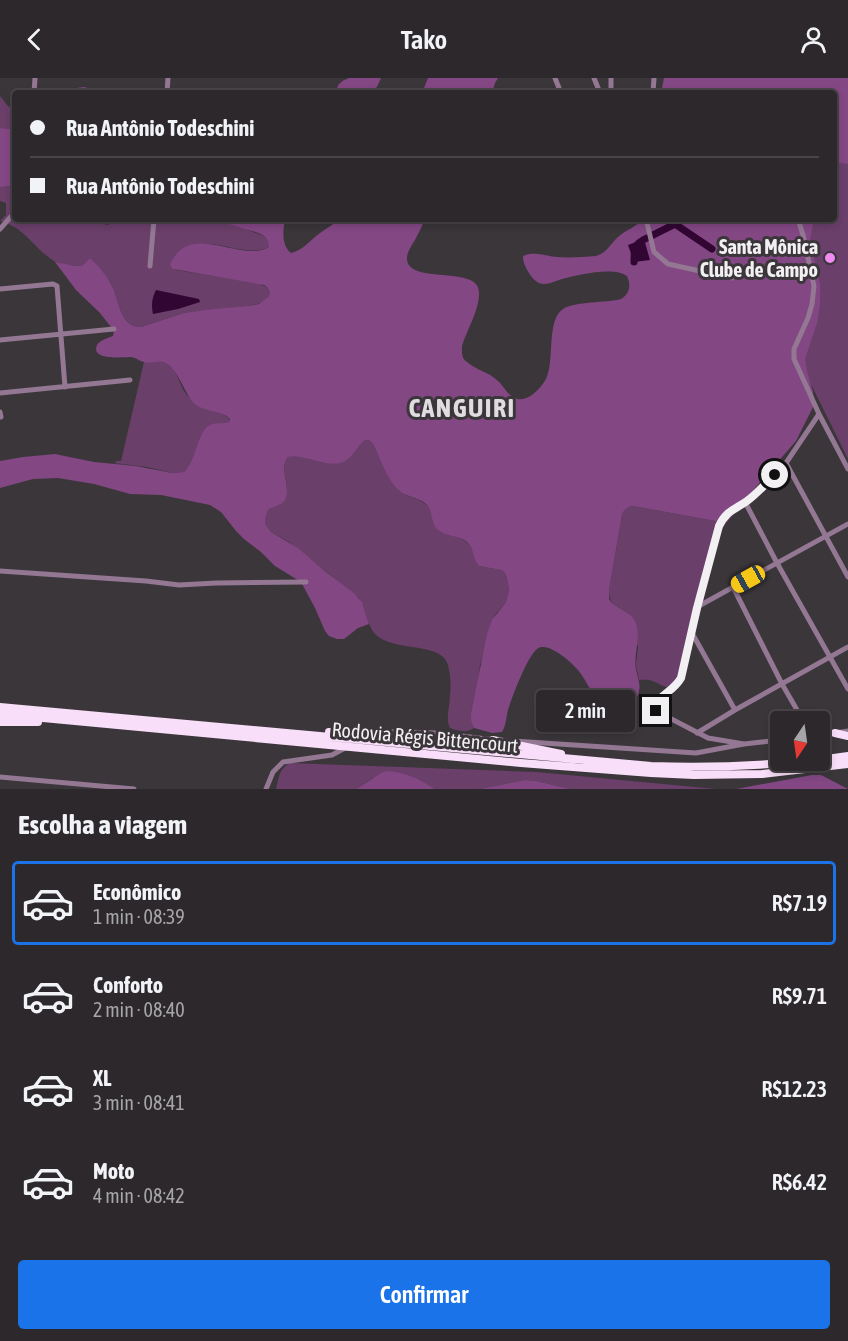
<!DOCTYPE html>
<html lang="pt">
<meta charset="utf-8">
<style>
:root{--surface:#2c282c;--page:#383438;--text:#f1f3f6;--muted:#a6a6a9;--line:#484448;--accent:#1a73e8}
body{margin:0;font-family:"Asap Condensed",sans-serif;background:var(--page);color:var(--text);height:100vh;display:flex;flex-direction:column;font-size:22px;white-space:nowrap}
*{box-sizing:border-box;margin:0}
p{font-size:20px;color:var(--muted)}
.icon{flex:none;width:33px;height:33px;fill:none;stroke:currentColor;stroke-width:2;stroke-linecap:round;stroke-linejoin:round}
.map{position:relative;height:711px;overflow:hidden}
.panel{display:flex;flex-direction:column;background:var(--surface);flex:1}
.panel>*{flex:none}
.top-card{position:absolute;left:12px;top:12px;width:825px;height:132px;border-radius:6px;box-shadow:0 3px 9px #0003,0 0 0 2px var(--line);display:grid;align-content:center;height:132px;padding:0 18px;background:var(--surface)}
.needle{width:39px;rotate:193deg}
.buttons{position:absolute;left:770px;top:633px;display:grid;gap:12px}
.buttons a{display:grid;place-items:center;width:60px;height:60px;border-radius:6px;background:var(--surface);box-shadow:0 3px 9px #0003,0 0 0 2px var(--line);font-size:30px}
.end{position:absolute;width:27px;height:27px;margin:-14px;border:8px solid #f2f0f2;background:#111;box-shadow:0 0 0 3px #111}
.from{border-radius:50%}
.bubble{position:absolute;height:42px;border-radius:6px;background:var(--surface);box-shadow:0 3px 9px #0003,0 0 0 2px var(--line);font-size:20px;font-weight:600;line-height:42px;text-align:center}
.car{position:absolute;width:18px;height:36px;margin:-18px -9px;border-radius:8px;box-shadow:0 0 4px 2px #0007;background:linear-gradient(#f5c518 24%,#345 0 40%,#f5c518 0 76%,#345 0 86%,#f5c518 0)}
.top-card b{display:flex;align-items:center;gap:21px;height:57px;font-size:22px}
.top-card b+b{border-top:2px solid var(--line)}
.top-card i{width:15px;height:15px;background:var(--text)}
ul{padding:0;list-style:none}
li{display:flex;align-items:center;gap:18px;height:84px;margin:0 12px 9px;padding:0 6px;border:3px solid transparent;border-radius:6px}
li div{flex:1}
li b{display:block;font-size:22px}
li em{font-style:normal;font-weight:600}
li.on{border-color:var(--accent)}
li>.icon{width:54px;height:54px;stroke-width:1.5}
h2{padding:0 18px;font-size:27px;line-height:72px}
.cta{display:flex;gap:12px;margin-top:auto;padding:12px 18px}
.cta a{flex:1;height:69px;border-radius:6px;background:var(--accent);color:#fff;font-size:24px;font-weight:600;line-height:69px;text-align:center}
header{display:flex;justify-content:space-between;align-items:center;height:78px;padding:0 18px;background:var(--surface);font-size:27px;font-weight:600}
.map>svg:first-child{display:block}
.green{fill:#6a3f6a}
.forest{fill:#834784}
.water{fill:#320633}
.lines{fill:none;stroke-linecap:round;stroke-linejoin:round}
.river{stroke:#320633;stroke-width:7}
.minor{stroke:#937793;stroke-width:5}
.highway{stroke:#f9def9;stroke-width:8}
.route{stroke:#f2f0f2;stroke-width:8}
.poi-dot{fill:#f28af3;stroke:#3a363a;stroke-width:2}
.labels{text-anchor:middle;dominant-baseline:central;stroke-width:6;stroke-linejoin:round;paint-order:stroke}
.poi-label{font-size:20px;font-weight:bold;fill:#f2f0f2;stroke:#3a363a;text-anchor:end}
.street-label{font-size:20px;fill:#f2f0f2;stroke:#3a363a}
.district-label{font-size:26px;font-weight:bold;letter-spacing:1.5px;fill:#e1dce0;stroke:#3a363a}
</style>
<header><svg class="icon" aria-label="back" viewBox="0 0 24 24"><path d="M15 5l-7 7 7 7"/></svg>Tako<svg class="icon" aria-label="person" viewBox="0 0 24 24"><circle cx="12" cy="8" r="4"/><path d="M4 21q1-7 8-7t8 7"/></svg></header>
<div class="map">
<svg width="848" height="711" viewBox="0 0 848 711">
<rect width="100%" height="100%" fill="#3a363a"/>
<!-- green -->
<path class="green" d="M 848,0 L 848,381 L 797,278 L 810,163 L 811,141 L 834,141 L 834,15 Z
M 0,18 L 8,28 L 15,31 L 15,51 L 0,50 Z
M 15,108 L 15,141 L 92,141 L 100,145 L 108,147 L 113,141 L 201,141 L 223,143 L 264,158 L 269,162 L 270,166 L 269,169 C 252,178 228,167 209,166 C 203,165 197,168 191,169 C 181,172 175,176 171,187 L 176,192 L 258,205 L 268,210 L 270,215 C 266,225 258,226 248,228 L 184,235 L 141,249 C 121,250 119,224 113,210 C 108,199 99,189 90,180 L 82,188 C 73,188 61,188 54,183 C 33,170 26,150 0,143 L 6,137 L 6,125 L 0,123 L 0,109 Z
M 144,284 C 151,284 161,282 167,286 C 179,293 179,309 188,318 C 199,329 220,330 230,342 L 230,344 L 226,346 L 214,346 L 201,358 L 192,385 L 184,394 L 172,395 L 147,389 L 114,385 L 117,383 L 121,383 Z
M 365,361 L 369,362 L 373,366 L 386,392 L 406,417 L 419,422 L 428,428 L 441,454 C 469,463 468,461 479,488 L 501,492 L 505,495 L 507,500 L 509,512 L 506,524 L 495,537 L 480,587 L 473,648 L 474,650 C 467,655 458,653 450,650 C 445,640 450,628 450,618 C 451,608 451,590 445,581 C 434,566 392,572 376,557 C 366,547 367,531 359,520 L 289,464 L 271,454 L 266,447 L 265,442 L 268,432 C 273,429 281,428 284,422 C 293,409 278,392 288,379 C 309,374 329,394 349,379 C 355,375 358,367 365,361 Z
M 633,428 L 726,445 L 719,456 L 714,471 L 703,525 L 683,596 L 671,610 C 655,607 657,600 639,602 L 636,587 L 638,569 L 628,535 C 617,527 609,528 609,512 L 622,437 C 624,431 626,429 633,428 Z
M 290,685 L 537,694 L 716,711 L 571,711 L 536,703 L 525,702 L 479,711 L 435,711 L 419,702 L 373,700 L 356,711 L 276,711 C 279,700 279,690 290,685 Z"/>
<!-- forest -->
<path class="forest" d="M 349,0 L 381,0 L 377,9 L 372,12 L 354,10 L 350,13 L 350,15 L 336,15 C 337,6 341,3 349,0 Z
M 428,0 L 498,0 L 495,5 L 492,15 L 422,15 Z
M 664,0 L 848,0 L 848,86 L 834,84 L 834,15 L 661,15 Z
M 84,9 L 107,15 L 68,15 L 69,11 Z
M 0,50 L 15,51 L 15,108 L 0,109 Z
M 201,141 L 285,141 C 283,152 281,167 291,175 C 302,172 307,166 315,159 C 323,152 332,148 339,141 L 425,141 C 422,147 420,153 417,158 C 414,165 408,171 407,179 C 405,208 479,186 479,214 C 480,231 467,251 462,268 C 462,274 461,280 467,284 C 476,292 489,294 498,303 C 504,308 509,320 518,321 C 529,323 541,310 546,301 C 555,283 546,242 563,231 C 575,223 606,225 621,221 C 630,216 631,207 627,198 C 614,188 577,197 562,201 C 555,203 547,208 539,205 C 535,203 531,199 529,195 C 526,190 523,185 523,178 C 534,173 546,178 557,179 C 569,180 583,179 596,178 C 607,175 610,166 618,159 C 626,152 636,149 643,141 L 814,141 L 810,163 L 820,206 L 820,226 L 817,245 L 805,281 L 807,293 L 813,314 L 814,323 L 813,329 L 796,363 L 756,409 L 726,445 L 633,428 C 627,429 624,431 622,437 L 609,512 C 609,513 609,520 609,521 C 613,529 628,532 634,541 C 643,557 633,574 636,591 C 637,599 641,605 639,613 C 638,620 634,623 628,626 C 600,639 594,615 581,596 C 575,587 548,562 537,571 C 527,579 512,619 508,632 C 506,640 506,648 502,654 L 492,655 L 474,650 L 471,642 L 471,636 L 487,556 L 492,542 L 506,524 L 509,512 L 507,500 L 505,495 L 501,492 L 479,488 C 473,481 474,471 467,464 C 459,457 445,459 437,451 C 431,445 433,433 426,426 C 419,420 409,419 401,414 C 387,403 381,381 373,366 L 369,362 L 365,362 C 357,368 354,378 345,383 C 331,392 305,375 288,379 C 278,392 292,408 285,422 C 281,428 273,429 268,432 L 265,442 L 266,447 L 271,454 L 298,470 L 326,494 L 354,515 L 362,524 L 369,546 L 358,550 L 344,561 L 337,561 L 329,558 L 325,553 L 315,530 L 301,504 L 275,488 L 261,474 L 244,461 L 236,453 L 221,434 L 210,427 L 161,417 L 130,416 L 94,406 L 58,400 L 33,401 L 0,410 L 0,383 L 23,379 L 55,376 L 94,384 L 136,388 L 172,395 L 184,394 C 197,382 197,353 210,347 C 217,344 224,346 230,344 L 230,341 C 221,331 203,335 193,324 C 183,313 177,287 162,284 C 156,283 149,286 144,284 C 139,283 137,280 131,279 C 124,279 90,283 97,267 C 100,262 108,260 113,258 L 114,253 L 100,235 L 76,212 L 55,184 L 74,188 L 82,188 L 90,180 C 99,188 108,199 113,210 C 119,224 121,250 141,249 L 184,235 L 213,231 L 248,228 L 259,226 L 268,219 L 270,215 L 268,210 L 264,207 L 173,191 L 170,187 C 189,141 240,186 269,169 C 269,155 255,154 244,151 C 228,145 219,143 201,141 Z
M 388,693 C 405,694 421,702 435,711 L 356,711 L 383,694 Z
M 812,697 L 821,697 L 848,711 L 736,711 Z
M 525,702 L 536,703 L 571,711 L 479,711 Z"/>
<!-- water -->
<path class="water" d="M 644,161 L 650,182 L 634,184 L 628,167 Z
M 156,212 L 199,221 L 200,224 L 178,231 L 153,236 C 151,226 152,220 156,212 Z"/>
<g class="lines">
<!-- river -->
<path class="river" d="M 653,157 L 675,146 L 712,171
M 634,184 C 634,170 634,166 647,160"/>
<!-- minor -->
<path class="minor" d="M 555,0 L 561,15
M 594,0 L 600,15
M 611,0 L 611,15
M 34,15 L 35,0
M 167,15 L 168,0
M 653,15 L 654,0
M 646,141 L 654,174 L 668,186 L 732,200
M 798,141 L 803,157 L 814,208 L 812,226 L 808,240 L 794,271 L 794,281 L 819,336 L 848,391
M 0,151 L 15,134
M 150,188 L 154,141
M 0,211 L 53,206 L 57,208 L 65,309
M 0,262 L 114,251
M 0,315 L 130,302
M 0,334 L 1,339
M 786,385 L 848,499
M 745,424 L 777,485 L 848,611
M 0,493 L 146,503 L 179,507 L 216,505 L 306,504
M 733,509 L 782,606 L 804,644
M 697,529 L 848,446
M 692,555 L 735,632
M 369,653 L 437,655 L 495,662
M 697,655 L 735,632 L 848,569
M 819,658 L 848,653
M 513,663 L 696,675 L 744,666 L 780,662
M 744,666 L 708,660 L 656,633 L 654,629 C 660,616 673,614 681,600 L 697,529 L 719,448 L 723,440 L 732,431 L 747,423 L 786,385 L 819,336
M 0,699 L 134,711
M 266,711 L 273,694 L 283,684 L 332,677 L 345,670"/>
<!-- highway -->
<path class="highway" d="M 0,629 L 651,688 C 707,690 761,688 816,682
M 0,636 L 521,685 L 651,695 L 694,697 L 762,696 L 848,686
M 0,644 L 38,644
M 329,654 L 369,653
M 835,655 L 848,658
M 493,662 L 561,676
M 819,682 L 848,678"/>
</g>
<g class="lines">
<!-- route -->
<path class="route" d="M 656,633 L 654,629 C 660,616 673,614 681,600 L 697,530 L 719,448 C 726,433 734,432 747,423 C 757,416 766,405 775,397"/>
</g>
<!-- markers -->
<circle class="poi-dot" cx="830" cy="180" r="6"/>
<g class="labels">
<!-- poi labels -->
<g class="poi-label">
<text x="818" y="168">Santa Mônica<tspan x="818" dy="23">Clube de Campo</tspan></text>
</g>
<!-- street labels -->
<g class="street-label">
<text transform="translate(425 659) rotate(5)">Rodovia Régis Bittencourt</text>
</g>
<!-- district labels -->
<g class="district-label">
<text x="462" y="330">CANGUIRI</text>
</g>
</g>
</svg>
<div class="buttons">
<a><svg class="needle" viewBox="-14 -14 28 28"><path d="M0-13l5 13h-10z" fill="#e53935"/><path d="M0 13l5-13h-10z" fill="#a6a6a9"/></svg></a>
</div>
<i class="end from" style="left:775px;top:397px"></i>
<i class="end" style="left:656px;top:633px"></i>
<div class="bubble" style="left:536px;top:612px;width:99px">2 min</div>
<i class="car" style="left:748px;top:501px;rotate:241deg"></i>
<div class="top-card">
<b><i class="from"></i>Rua Antônio Todeschini</b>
<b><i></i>Rua Antônio Todeschini</b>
</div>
</div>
<section class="panel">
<h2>Escolha a viagem</h2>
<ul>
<li class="on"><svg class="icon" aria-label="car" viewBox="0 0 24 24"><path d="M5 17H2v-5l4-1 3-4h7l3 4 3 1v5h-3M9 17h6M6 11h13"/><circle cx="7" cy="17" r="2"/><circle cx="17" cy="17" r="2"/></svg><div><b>Econômico</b><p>1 min · 08:39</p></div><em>R$7.19</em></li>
<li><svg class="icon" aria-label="car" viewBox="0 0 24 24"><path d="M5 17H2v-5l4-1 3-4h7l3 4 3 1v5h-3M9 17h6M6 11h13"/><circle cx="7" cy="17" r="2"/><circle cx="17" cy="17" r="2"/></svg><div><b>Conforto</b><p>2 min · 08:40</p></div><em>R$9.71</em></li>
<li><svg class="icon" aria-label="car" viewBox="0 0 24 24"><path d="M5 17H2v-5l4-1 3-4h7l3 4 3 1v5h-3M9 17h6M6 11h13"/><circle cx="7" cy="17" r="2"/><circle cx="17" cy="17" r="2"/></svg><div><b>XL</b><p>3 min · 08:41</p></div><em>R$12.23</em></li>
<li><svg class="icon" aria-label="car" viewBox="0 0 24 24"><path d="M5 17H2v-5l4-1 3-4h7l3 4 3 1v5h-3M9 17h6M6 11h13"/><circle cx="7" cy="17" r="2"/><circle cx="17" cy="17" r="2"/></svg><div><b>Moto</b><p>4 min · 08:42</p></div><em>R$6.42</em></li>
</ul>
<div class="cta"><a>Confirmar</a></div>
</section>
